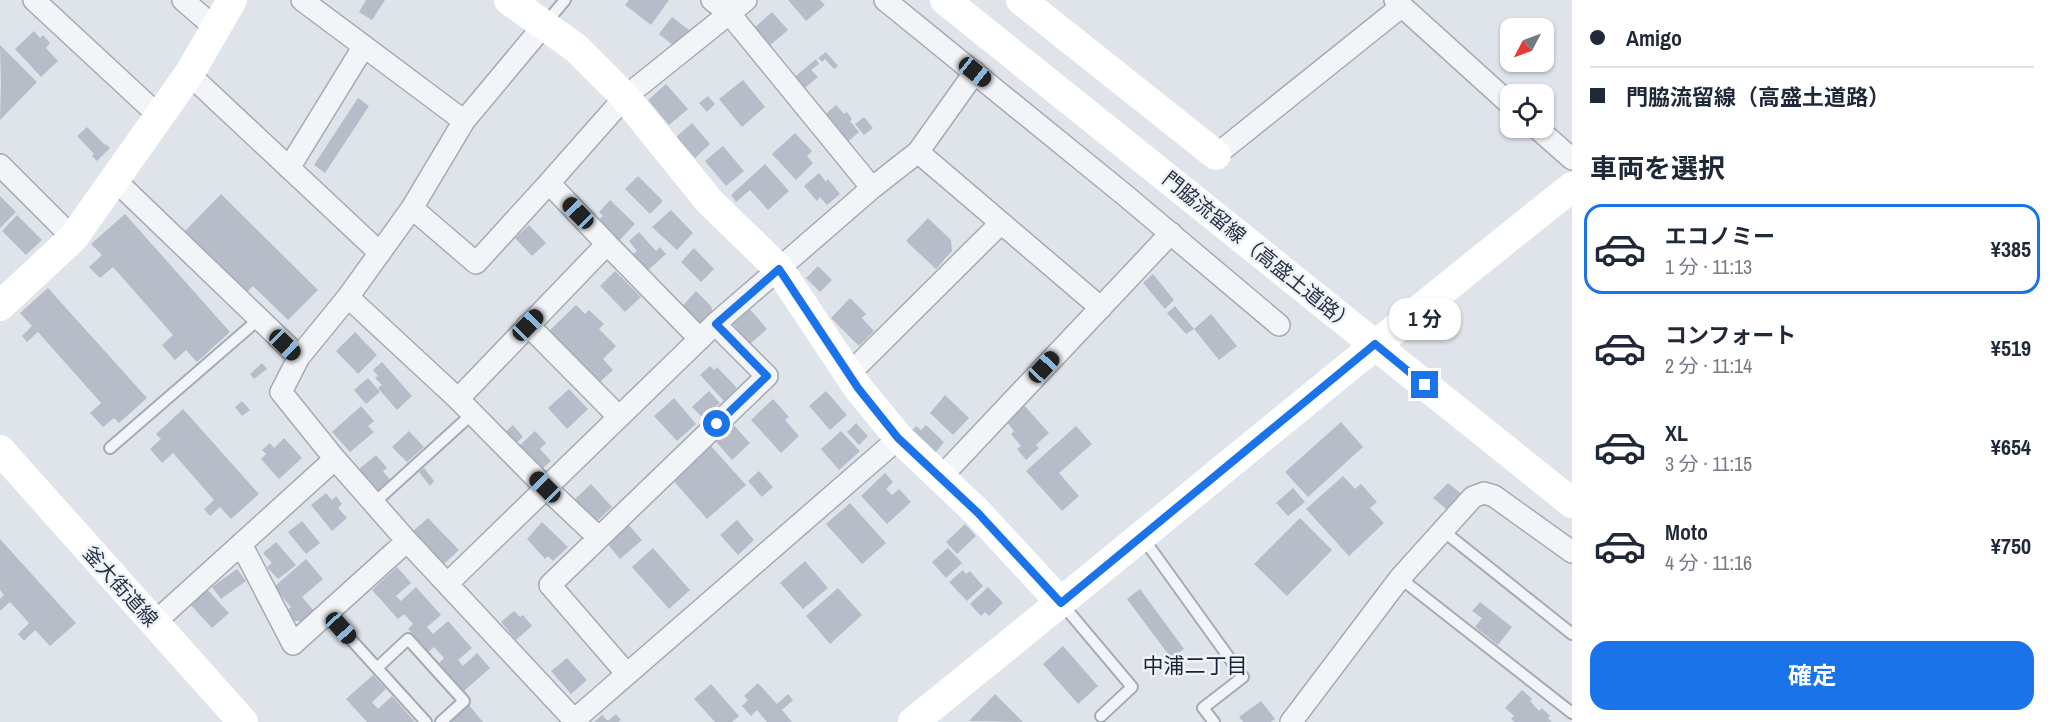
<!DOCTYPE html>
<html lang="ja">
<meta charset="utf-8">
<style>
:root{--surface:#fff;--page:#f6f6f7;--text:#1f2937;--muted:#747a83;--line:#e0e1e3;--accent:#1a73e8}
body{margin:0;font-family:"Archivo Narrow","Noto Sans JP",sans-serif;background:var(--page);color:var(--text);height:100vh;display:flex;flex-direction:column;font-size:22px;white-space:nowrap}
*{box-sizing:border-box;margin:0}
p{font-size:20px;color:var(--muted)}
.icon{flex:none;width:33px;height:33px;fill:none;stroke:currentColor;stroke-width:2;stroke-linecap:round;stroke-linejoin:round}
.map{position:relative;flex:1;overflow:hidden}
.sheet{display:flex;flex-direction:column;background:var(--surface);width:480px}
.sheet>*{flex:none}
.top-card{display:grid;align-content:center;height:132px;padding:0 18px;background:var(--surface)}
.needle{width:39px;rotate:229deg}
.buttons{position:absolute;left:1500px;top:18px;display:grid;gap:12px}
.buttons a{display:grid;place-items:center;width:54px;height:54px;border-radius:12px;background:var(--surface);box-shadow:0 2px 4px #0004;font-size:30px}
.end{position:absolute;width:27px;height:27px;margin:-14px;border:8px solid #1a73e8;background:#fff;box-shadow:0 0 0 3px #fff}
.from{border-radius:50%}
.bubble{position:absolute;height:42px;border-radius:18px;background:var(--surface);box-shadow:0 2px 4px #0004;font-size:20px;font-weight:700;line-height:42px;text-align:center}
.car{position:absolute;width:18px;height:36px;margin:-18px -9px;border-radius:8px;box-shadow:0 0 4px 2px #0007;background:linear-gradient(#222 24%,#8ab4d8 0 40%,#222 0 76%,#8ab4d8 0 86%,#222 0)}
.top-card b{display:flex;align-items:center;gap:21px;height:57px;font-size:22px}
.top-card b+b{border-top:2px solid var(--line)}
.top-card i{width:15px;height:15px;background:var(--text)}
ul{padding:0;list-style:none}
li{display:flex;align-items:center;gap:18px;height:90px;margin:0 12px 9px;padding:0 6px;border:3px solid transparent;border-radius:18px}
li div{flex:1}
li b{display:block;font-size:22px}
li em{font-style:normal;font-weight:700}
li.on{border-color:var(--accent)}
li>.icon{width:54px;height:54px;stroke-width:1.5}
h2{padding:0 18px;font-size:27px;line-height:72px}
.cta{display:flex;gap:12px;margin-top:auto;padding:12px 18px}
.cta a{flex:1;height:69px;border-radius:18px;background:var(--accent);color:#fff;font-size:24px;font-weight:700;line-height:69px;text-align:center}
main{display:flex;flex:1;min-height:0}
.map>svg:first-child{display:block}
.building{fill:#b6bdc8}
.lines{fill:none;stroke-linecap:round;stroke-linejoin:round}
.lane-casing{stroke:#a4abb5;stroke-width:14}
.street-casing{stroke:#a4abb5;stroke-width:24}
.lane{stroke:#f2f4f8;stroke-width:10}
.street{stroke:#f2f4f8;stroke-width:21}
.secondary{stroke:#fff;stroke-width:30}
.route{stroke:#1a73e8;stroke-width:8}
.labels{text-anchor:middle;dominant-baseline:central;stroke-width:5;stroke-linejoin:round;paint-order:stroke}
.street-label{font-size:20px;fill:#263243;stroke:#eff3f7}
.neighbourhood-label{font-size:21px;fill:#192333;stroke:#eff3f7}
</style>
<main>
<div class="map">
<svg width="1572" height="722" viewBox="0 0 1572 722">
<rect width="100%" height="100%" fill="#dfe4ea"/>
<!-- building -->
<path class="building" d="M 366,0 L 385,0 L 372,20 L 359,12 Z
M 629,0 L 669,0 L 651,25 L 625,5 Z
M 788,0 L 820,0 L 825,5 L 806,21 Z
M 772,12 L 788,30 L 768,47 L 753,29 Z
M 672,17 L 693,33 L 679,50 L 659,34 Z
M 34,31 L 40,38 L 43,35 L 50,43 L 46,48 L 58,61 L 41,77 L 15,49 Z
M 0,45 L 37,82 L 0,120 L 1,83 Z
M 826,52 L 838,66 L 834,69 L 825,59 L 822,62 L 818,58 Z
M 816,59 L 819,64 L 811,70 L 818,77 L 800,92 L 790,81 Z
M 743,80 L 765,107 L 742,127 L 719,99 Z
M 666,84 L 688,109 L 669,125 L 648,100 Z
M 708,96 L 715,104 L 707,112 L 699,103 Z
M 358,98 L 369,106 L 325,173 L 314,165 Z
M 836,105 L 844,114 L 847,112 L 852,119 L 850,121 L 859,132 L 844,145 L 821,118 Z
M 864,117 L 873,128 L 864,135 L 855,124 Z
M 692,123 L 710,144 L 695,158 L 676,137 Z
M 87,127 L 105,145 L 106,144 L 110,148 L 97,161 L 92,156 L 94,154 L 77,136 Z
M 795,133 L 812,151 L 807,156 L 813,163 L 796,180 L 772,154 Z
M 723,146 L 744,171 L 726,186 L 705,161 Z
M 765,164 L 789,191 L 768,210 L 750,190 L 736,202 L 731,195 Z
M 819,173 L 826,182 L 828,179 L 840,194 L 827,205 L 820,197 L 817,201 L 804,186 Z
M 638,176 L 663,201 L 650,214 L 625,189 Z
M 221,194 L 318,290 L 288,320 L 253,286 L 247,292 L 185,231 Z
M 0,196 L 16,212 L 0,228 Z
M 610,200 L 635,224 L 619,241 L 598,220 L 603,216 L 599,212 Z
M 671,210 L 693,233 L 677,250 L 652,227 Z
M 125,214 L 230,332 L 197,362 L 186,350 L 175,360 L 162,345 L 173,335 L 113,267 L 100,278 L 89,267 L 102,255 L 91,244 Z
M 17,215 L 42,240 L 26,255 L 2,231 Z
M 928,218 L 951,240 L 952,251 L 936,269 L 906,241 Z
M 529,225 L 546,243 L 532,256 L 515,238 Z
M 639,232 L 656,251 L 660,247 L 666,254 L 646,272 L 631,255 L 637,251 L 629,241 Z
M 694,248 L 714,269 L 701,282 L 681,262 Z
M 818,266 L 832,280 L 820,292 L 806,278 Z
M 615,271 L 641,297 L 625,312 L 600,286 Z
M 1153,274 L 1174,300 L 1165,309 L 1143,283 Z
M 48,288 L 147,398 L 119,423 L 114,418 L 103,427 L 90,413 L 101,403 L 38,332 L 27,342 L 22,336 L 32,326 L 20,313 Z
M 696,291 L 711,306 L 713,312 L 695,330 L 677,312 Z
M 850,298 L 866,314 L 862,318 L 874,331 L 859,346 L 831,318 Z
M 576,305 L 585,314 L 589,310 L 604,324 L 599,329 L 616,346 L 603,359 L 613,370 L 599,383 L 548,332 Z
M 1175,306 L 1194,329 L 1186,334 L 1167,313 Z
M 749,308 L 767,329 L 750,344 L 732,323 Z
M 1211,314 L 1237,346 L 1219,360 L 1194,329 Z
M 355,332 L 377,355 L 358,374 L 336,351 Z
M 382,362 L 412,396 L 397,410 L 378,388 L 382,385 L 375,378 L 378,376 L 373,370 Z
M 262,363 L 267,369 L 254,379 L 250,374 Z
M 710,366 L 714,370 L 717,367 L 737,388 L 724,401 L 700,375 Z
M 368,378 L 380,392 L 366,404 L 354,390 Z
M 569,389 L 588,409 L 567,429 L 548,408 Z
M 709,391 L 720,403 L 703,418 L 692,407 Z
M 826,391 L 847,415 L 830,430 L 809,406 Z
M 945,395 L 969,418 L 953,435 L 930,413 Z
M 674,398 L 696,424 L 677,441 L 654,416 Z
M 773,399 L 789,417 L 785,420 L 799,436 L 781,453 L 751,420 Z
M 242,401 L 250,410 L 242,416 L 235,407 Z
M 1022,403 L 1049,433 L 1036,445 L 1039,448 L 1026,460 L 1017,449 L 1021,446 L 1011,434 L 1014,431 L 1004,419 Z
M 361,406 L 374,421 L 368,426 L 374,432 L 350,452 L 332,432 Z
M 183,409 L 259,494 L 231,519 L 220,507 L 210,516 L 204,509 L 214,500 L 173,453 L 162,463 L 150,449 L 161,439 L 156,434 Z
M 729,420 L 750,443 L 732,460 L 711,436 Z
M 1341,422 L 1363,447 L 1308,497 L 1285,472 Z
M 856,423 L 868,436 L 859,445 L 847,432 Z
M 513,425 L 523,437 L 513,446 L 502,435 Z
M 926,425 L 944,442 L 929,461 L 905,438 L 916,426 L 921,430 Z
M 1076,426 L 1092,444 L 1059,473 L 1079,496 L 1062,511 L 1026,471 Z
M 409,431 L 424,447 L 407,462 L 392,447 Z
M 535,431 L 546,443 L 540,449 L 551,461 L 540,471 L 518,447 Z
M 841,431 L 860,451 L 839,470 L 821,449 Z
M 284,438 L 302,458 L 279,479 L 261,459 L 266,454 L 262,450 L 270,443 L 274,448 Z
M 711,446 L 746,485 L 707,519 L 672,479 Z
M 376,455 L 387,468 L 383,471 L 392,482 L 378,494 L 358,470 Z
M 424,468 L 434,481 L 430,486 L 419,472 Z
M 759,471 L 773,487 L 762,497 L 748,481 Z
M 885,473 L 893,482 L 886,489 L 892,495 L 899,489 L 911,502 L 887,524 L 861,496 Z
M 1343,476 L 1355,489 L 1361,484 L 1377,502 L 1370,508 L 1384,523 L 1349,556 L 1306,509 Z
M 1448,483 L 1463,495 L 1449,511 L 1433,498 Z
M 591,484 L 612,507 L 595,523 L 574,500 Z
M 1293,488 L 1305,502 L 1288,516 L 1276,503 Z
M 326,493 L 332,500 L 336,496 L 342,504 L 338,508 L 347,518 L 332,531 L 311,505 Z
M 850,503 L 886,543 L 862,564 L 826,524 Z
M 428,518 L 459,550 L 444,564 L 413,531 Z
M 1300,518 L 1332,550 L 1287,596 L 1254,564 Z
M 737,520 L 754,540 L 738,555 L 720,535 Z
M 302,521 L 320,543 L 306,554 L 288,532 Z
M 542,522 L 568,547 L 553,561 L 548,556 L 545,559 L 527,539 Z
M 626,522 L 642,540 L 620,559 L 605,541 Z
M 965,524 L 976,536 L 957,554 L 946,542 Z
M 0,539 L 76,623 L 50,646 L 35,630 L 24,641 L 18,634 L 29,623 L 10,602 L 0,611 L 0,599 L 4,595 L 0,590 Z
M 276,542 L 296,565 L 278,579 L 267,567 L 272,563 L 263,553 Z
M 653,548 L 690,590 L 669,609 L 632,567 Z
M 948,548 L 962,563 L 946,578 L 932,562 Z
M 306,559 L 323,579 L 302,597 L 315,612 L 304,621 L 293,621 L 285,612 L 291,607 L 274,587 Z
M 805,561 L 828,588 L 803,609 L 780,583 Z
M 397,567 L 411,583 L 396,596 L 401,601 L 416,587 L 441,615 L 427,627 L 433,634 L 448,621 L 472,648 L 458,660 L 463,666 L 477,653 L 490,668 L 464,691 L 439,663 L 444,658 L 434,647 L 428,652 L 408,629 L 413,624 L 404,614 L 398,619 L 372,590 Z
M 237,569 L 246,581 L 221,599 L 212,587 Z
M 963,570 L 966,574 L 970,571 L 983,586 L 967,601 L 949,582 Z
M 204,586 L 229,613 L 212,628 L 187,601 Z
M 988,587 L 1003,603 L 989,616 L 985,612 L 981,616 L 970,604 Z
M 838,588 L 862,615 L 830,644 L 806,616 Z
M 1140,589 L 1184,649 L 1171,658 L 1127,599 Z
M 1480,602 L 1512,627 L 1498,645 L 1475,627 L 1482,618 L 1472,611 Z
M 514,611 L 520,617 L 523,615 L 532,626 L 516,640 L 501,622 Z
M 1063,646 L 1098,686 L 1078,704 L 1043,664 Z
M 567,658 L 587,680 L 571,694 L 551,671 Z
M 373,675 L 386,689 L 372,702 L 378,709 L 392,696 L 415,722 L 367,722 L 346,699 Z
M 758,683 L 777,704 L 788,694 L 793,700 L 782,710 L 792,722 L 767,722 L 757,710 L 751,716 L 742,706 L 748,700 L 744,696 Z
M 711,684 L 739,716 L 732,722 L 715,722 L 694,699 Z
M 1522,690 L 1532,699 L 1530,701 L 1539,711 L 1542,708 L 1550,716 L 1548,718 L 1552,722 L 1515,722 L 1511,719 L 1514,716 L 1505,708 Z
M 995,694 L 1023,722 L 969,721 Z
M 1261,701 L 1275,719 L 1271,722 L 1243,722 L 1239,717 Z
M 468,704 L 483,722 L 448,722 Z
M 616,714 L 621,720 L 618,722 L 594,722 L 602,715 L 608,721 Z"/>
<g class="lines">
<!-- lane casing -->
<g class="lane-casing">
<path id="lane" d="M 544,25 L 565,0
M 110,448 L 259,319
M 374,503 L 472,414
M 1442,530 L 1572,634
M 1143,538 L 1243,677 L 1203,708 L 1214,722
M 1400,578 L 1572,713
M 1063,605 L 1132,687 L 1101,716
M 327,613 L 426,722
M 377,668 L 408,639 L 464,701 L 441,722"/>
</g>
<!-- street casing -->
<g class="street-casing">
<path id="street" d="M 34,0 L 159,116
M 183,0 L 214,27
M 302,0 L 464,121
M 712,0 L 729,13 L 872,188
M 885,0 L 1126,196 L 1279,325
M 1395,0 L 1510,104
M 189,74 L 380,253
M 1537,128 L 1572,159
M 918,152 L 1101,308
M 1216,155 L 1402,6
M 0,165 L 73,238
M 289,168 L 364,46
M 115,180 L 299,357
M 412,208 L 476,263 L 549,183
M 607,244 L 700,339
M 348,297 L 412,208 L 464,121 L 544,25
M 528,325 L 619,417
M 849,374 L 1001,223
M 458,399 L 607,244 L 549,183 L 625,97 L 746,0
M 941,477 L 1171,233
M 241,544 L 293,644 L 407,541
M 447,584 L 715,324 L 872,188 L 918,152 L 975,72
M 154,623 L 335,459
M 627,674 L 550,585 L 767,376 L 715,324
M 572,722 L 899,438
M 576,722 L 407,541 L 335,459 L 281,392 L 299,357 L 348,297 L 458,399 L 545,487 L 599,538
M 1291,722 L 1400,578 L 1473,497 L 1484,493 L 1494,496 L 1572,552"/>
</g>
<!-- lane -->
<use href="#lane" class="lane"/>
<!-- street -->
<use href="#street" class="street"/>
<!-- secondary -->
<path class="secondary" d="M 509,0 L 576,48 L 625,97 L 709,201 L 779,269 L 858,388 L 899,438 L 978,513 L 1061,603
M 945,0 L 1572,503
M 1021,0 L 1216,155
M 0,306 L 73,238 L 189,74 L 232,0
M 0,450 L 243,722
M 913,722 C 1133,545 1350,363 1572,187"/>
</g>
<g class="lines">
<!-- route -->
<path class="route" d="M 717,424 L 767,376 L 716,324 L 779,269 L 858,388 L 898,438 L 978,513 L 1061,603 L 1375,344 L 1425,385"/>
</g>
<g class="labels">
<!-- street labels -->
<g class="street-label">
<text transform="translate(1259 251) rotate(39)">門脇流留線（高盛土道路）</text>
<text transform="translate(121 586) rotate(48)">釜大街道線</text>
</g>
<!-- neighbourhood labels -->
<g class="neighbourhood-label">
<text x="1195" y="665">中浦二丁目</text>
</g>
</g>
</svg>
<div class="buttons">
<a><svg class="needle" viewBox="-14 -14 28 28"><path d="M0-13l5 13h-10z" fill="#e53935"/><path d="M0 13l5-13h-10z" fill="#747a83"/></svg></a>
<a><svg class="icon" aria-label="locate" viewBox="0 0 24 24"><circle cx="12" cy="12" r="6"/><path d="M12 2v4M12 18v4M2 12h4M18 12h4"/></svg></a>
</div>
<i class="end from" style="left:717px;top:424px"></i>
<i class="end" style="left:1425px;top:385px"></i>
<div class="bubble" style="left:1389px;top:298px;width:72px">1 分</div>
<i class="car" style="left:975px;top:72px;rotate:129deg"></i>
<i class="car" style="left:578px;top:213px;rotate:316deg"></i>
<i class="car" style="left:528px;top:325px;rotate:44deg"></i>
<i class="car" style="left:285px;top:345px;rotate:134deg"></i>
<i class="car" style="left:1044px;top:367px;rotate:43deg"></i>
<i class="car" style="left:545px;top:487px;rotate:315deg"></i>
<i class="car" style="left:341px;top:628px;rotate:138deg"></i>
</div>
<section class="sheet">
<div class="top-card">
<b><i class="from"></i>Amigo</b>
<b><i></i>門脇流留線（高盛土道路）</b>
</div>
<h2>車両を選択</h2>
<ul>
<li class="on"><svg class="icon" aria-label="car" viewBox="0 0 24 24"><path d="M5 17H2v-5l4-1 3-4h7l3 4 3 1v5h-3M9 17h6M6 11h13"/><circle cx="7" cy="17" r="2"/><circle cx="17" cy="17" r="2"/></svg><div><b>エコノミー</b><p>1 分 · 11:13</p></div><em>¥385</em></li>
<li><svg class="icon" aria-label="car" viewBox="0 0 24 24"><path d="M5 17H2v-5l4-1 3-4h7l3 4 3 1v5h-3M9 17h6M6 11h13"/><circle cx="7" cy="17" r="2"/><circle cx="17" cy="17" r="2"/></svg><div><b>コンフォート</b><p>2 分 · 11:14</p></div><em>¥519</em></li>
<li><svg class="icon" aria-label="car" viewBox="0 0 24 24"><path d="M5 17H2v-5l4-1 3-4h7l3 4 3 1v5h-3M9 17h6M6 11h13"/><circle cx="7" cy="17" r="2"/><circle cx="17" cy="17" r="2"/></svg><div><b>XL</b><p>3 分 · 11:15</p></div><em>¥654</em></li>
<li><svg class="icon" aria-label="car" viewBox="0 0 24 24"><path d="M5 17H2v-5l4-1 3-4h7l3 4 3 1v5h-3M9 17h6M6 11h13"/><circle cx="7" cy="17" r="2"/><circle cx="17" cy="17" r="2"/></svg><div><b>Moto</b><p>4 分 · 11:16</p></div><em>¥750</em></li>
</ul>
<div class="cta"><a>確定</a></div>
</section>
</main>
